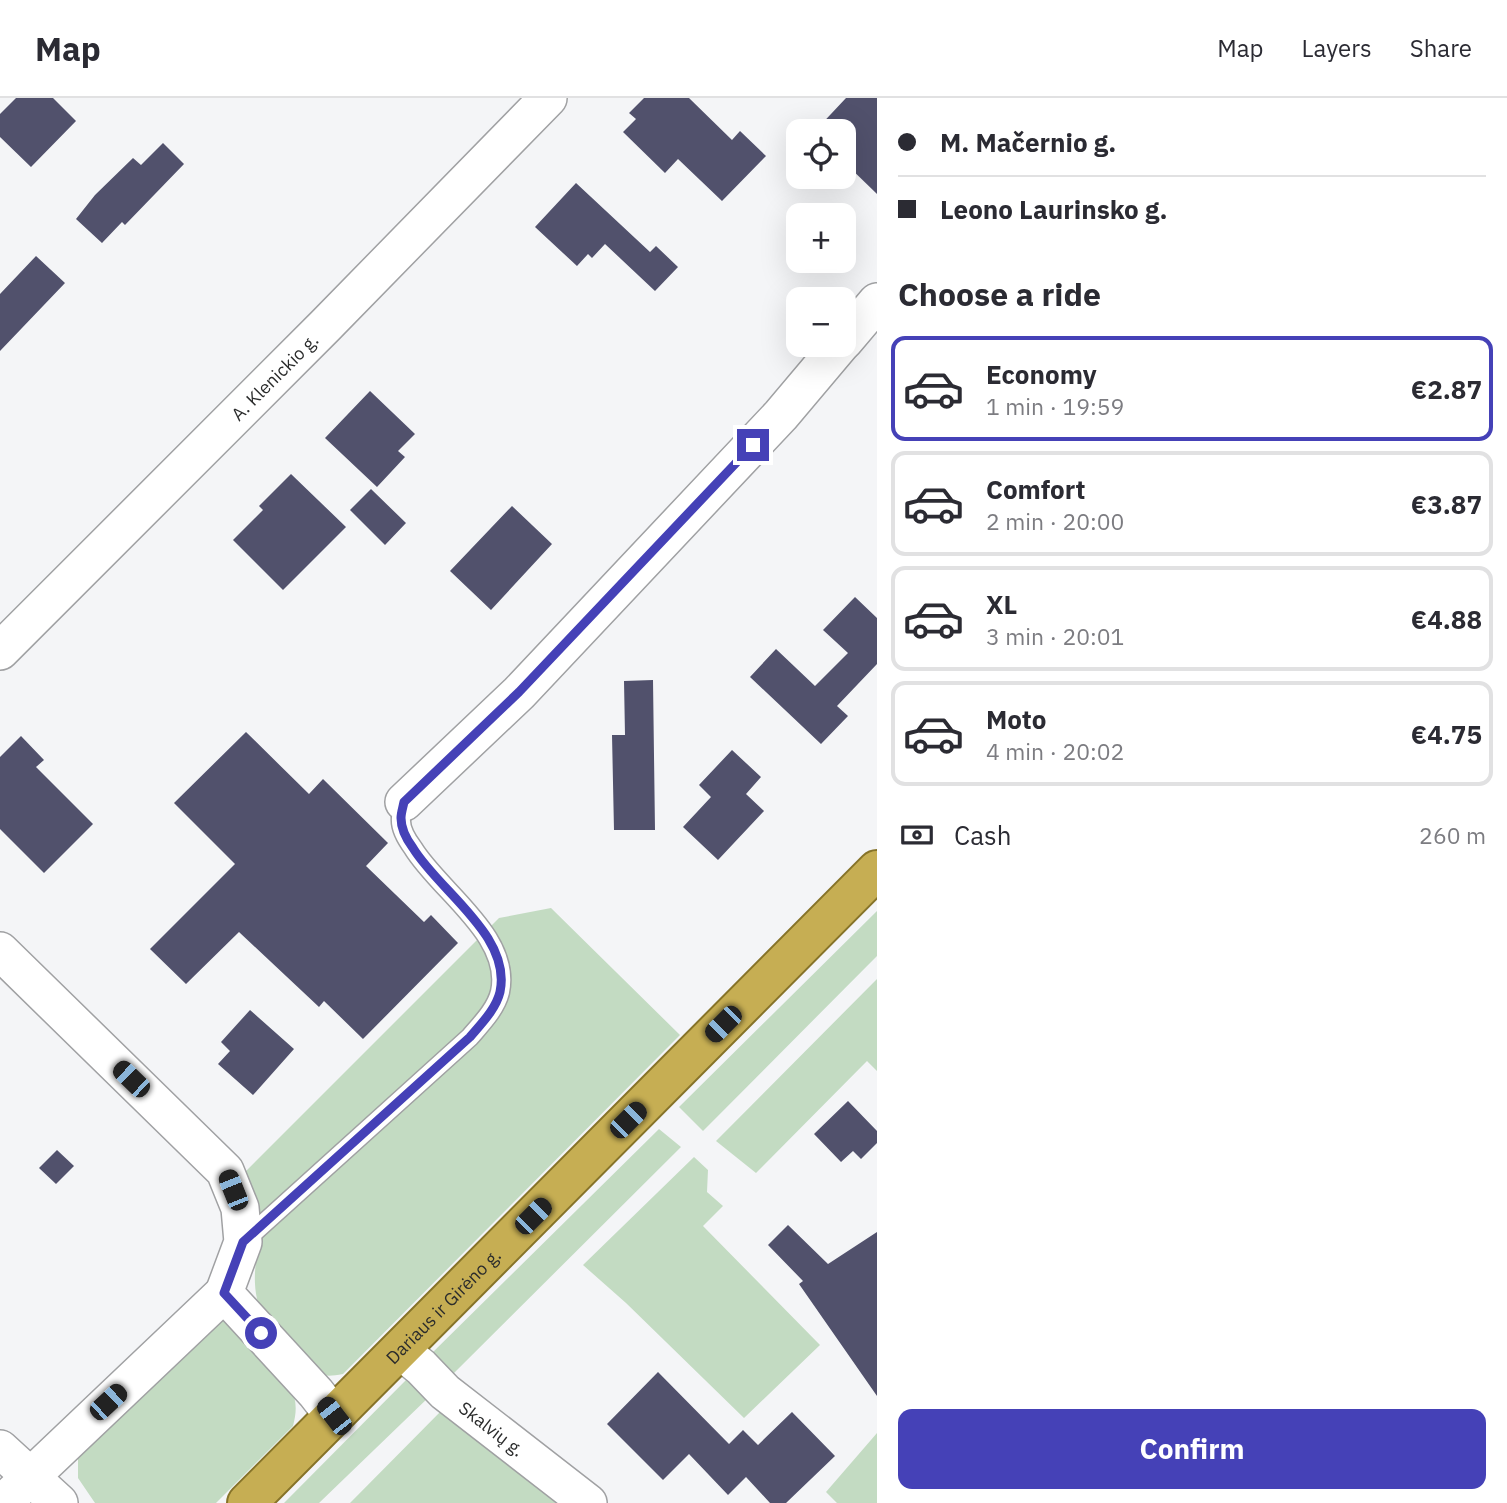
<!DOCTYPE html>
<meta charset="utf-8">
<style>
:root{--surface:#fff;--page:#f7f7f7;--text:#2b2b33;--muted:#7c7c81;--line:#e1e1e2;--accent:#4541b7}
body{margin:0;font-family:"IBM Plex Sans",sans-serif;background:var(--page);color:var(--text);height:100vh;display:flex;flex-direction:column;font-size:26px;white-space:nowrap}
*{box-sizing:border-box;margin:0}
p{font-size:23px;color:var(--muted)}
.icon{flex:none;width:38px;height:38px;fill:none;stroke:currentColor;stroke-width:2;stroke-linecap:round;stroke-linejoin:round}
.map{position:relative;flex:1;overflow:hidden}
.drawer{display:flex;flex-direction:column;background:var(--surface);width:630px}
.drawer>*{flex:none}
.top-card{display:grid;align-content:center;height:154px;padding:0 21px;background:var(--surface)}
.buttons{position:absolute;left:786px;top:21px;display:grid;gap:14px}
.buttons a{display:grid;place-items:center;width:70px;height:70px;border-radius:14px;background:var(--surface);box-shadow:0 7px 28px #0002;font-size:35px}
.end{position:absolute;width:32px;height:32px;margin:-16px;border:9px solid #4541b7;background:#fff;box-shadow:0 0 0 4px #fff}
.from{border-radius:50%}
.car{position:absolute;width:21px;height:42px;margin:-21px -10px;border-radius:9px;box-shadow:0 0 5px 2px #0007;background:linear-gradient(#222 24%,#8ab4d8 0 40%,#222 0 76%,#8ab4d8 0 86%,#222 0)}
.top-card b{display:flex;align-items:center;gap:24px;height:66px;font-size:26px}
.top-card b+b{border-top:2px solid var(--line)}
.top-card i{width:18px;height:18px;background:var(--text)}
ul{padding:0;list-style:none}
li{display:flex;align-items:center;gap:21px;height:105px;margin:0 14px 10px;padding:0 7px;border:4px solid var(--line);border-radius:14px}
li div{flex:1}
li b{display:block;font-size:26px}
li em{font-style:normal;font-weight:700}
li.on{border-color:var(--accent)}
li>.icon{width:63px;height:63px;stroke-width:1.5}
h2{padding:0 21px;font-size:32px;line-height:84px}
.pay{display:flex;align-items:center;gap:18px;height:77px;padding:0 21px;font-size:26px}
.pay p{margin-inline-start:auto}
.action{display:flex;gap:14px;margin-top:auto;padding:14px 21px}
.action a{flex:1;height:80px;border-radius:14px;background:var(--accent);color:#fff;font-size:28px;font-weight:700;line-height:80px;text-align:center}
header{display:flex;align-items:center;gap:42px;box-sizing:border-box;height:98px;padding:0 35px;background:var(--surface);border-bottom:2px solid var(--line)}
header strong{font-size:33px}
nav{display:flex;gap:38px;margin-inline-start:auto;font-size:24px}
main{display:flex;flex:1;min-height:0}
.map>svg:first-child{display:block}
.green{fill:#c3dbc2}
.building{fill:#51516c}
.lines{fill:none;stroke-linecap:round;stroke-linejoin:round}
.service-casing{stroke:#a0a1a3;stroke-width:21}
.minor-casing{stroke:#a0a1a3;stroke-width:40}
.trunk-casing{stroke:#867329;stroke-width:42}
.service{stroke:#fff;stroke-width:18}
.minor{stroke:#fff;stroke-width:37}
.trunk{stroke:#c6ae53;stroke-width:38}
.route{stroke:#4541b7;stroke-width:9}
.labels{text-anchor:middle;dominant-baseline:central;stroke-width:7;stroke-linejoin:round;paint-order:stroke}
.street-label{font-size:18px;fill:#2b2c2c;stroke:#f4f5f7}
</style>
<header>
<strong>Map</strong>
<nav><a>Map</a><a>Layers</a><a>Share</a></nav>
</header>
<main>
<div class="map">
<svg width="877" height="1405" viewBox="0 0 877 1405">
<rect width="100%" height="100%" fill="#f4f5f7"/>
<!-- green -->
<path class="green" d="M 551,810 L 680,937 L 343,1276 C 318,1281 315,1275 299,1257 C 286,1242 261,1219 257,1201 C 252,1178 257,1159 259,1137 C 261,1115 254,1094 244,1075 L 499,820 Z
M 877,813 L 877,858 L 703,1033 L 679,1009 Z
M 877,881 L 877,973 L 867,963 L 756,1075 L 716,1043 Z
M 659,1031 L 681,1049 L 451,1278 L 430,1257 Z
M 694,1059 L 708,1072 L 707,1094 L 723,1108 L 703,1128 L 820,1247 L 744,1320 L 626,1205 L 583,1167 Z
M 221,1221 L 290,1288 C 297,1302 297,1313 293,1328 L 216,1405 L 95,1405 L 78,1380 L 78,1354 Z
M 408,1280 L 430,1298 L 319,1405 L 284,1405 Z
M 445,1309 L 565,1405 L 350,1405 Z
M 877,1335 L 877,1405 L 837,1405 L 826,1394 Z"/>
<!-- building -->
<path class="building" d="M 16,0 L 53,0 L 76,23 L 31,69 L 0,39 L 0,16 Z
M 644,0 L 689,0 L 732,42 L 740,33 L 766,58 L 722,103 L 678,61 L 665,75 L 623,34 L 636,21 L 629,15 Z
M 846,0 L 877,0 L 877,96 L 844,64 L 844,33 L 815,33 Z
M 163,45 L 184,66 L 125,127 L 122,124 L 102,145 L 76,121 L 95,97 L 133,60 L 141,67 Z
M 576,85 L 650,154 L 656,148 L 678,169 L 655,193 L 605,146 L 592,160 L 588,156 L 577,168 L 535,129 Z
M 36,158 L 65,185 L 0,253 L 0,196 Z
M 370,293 L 415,336 L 398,353 L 405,359 L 377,389 L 325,340 Z
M 291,376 L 346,429 L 283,492 L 233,442 L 263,412 L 259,408 Z
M 371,391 L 406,425 L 385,447 L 350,412 Z
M 512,408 L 552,446 L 491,512 L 450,473 Z
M 855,499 L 877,520 L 877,566 L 837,608 L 848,618 L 821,646 L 750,579 L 776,551 L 815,588 L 848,555 L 823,532 Z
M 653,582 L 655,732 L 614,732 L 612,637 L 625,637 L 624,583 Z
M 246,634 L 309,696 L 323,681 L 388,745 L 366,768 L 424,824 L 431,817 L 458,845 L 363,941 L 324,903 L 319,909 L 239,834 L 186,886 L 150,851 L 235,766 L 174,705 Z
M 21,638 L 44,662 L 36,669 L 93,726 L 44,775 L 0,731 L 0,659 Z
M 732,652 L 761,679 L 746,696 L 764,713 L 718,762 L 683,729 L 711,699 L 699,687 Z
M 250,912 L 294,951 L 253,997 L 218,966 L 230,953 L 221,944 Z
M 848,1003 L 877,1033 L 877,1045 L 861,1061 L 853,1053 L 841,1064 L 814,1036 Z
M 57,1052 L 74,1068 L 56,1086 L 39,1070 Z
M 788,1127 L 828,1166 L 877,1134 L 877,1298 L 799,1186 L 803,1183 L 768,1147 Z
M 658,1274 L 729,1346 L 743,1332 L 758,1347 L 792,1314 L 835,1358 L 786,1405 L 770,1405 L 746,1379 L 728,1397 L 689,1356 L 663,1382 L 607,1326 Z"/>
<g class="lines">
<!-- service casing -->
<g class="service-casing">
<path id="service" d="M 243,1144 L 470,939 C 481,926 496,911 500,894 C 512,838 439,793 413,750 C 407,742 400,730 401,720 C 401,715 403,709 404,704"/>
</g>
<!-- minor casing -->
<g class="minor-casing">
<g id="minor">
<path d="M 844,243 L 877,204"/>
<path id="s1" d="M 0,553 L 325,228 L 548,0"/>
<path d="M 404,704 L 519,595 L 781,317 L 840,247"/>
<path d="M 0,853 L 225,1073 L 240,1110 L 243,1144 L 224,1195 L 316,1295 L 334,1318"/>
<path id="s2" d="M 400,1252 L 421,1269 L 445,1294 L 588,1405"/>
<path d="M 0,1351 L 59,1405"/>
<path d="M 3,1405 L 224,1195"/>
</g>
</g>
<!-- trunk casing -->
<g class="trunk-casing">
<g id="trunk">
<path id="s3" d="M 247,1405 L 877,772"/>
</g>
</g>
<!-- service -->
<use href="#service" class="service"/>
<!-- minor -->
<use href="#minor" class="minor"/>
<!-- trunk -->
<use href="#trunk" class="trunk"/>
</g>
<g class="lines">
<!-- route -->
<path class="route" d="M 261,1235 L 224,1195 L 243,1144 L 470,939 C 481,926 496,911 500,894 C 512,838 439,793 413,750 C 407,742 401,731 401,720 C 401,715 403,709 404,704 L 519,594 L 753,347"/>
</g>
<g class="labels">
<!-- street labels -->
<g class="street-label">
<text stroke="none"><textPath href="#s1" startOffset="388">A. Klenickio g.</textPath></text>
<text stroke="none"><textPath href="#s3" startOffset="278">Dariaus ir Girėno g.</textPath></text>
<text stroke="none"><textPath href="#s2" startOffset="121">Skalvių g.</textPath></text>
</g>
</g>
</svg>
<div class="buttons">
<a><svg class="icon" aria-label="locate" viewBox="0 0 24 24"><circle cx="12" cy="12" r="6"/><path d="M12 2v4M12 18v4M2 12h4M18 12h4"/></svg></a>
<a>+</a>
<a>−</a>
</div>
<i class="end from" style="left:261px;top:1235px"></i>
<i class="end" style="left:753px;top:347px"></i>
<i class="car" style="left:723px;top:926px;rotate:225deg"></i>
<i class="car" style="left:131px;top:981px;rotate:314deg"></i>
<i class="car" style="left:628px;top:1022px;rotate:45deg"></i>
<i class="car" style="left:233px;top:1092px;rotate:338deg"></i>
<i class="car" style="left:533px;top:1118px;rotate:45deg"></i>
<i class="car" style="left:108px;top:1304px;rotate:47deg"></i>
<i class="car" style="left:334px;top:1318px;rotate:322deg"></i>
</div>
<section class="drawer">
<div class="top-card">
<b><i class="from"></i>M. Mačernio g.</b>
<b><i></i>Leono Laurinsko g.</b>
</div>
<h2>Choose a ride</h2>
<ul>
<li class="on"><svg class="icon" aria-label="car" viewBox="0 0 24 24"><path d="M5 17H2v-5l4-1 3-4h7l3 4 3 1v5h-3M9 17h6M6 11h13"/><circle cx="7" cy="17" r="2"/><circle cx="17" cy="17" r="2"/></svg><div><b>Economy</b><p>1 min · 19:59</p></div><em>€2.87</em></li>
<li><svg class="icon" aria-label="car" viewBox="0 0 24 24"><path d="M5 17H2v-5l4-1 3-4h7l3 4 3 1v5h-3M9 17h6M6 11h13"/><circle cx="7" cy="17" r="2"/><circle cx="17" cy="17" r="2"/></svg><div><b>Comfort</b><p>2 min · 20:00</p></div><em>€3.87</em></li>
<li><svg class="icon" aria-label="car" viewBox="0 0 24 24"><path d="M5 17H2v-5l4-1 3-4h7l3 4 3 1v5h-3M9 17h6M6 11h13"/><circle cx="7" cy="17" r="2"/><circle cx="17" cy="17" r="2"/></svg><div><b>XL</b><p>3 min · 20:01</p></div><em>€4.88</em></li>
<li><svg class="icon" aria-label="car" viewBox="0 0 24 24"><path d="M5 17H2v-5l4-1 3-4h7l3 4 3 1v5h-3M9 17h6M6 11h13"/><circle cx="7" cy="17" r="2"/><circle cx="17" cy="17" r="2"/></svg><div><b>Moto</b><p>4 min · 20:02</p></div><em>€4.75</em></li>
</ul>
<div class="pay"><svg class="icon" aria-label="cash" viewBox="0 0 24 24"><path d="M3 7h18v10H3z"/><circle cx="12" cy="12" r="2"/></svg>Cash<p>260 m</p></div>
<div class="action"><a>Confirm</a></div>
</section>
</main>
